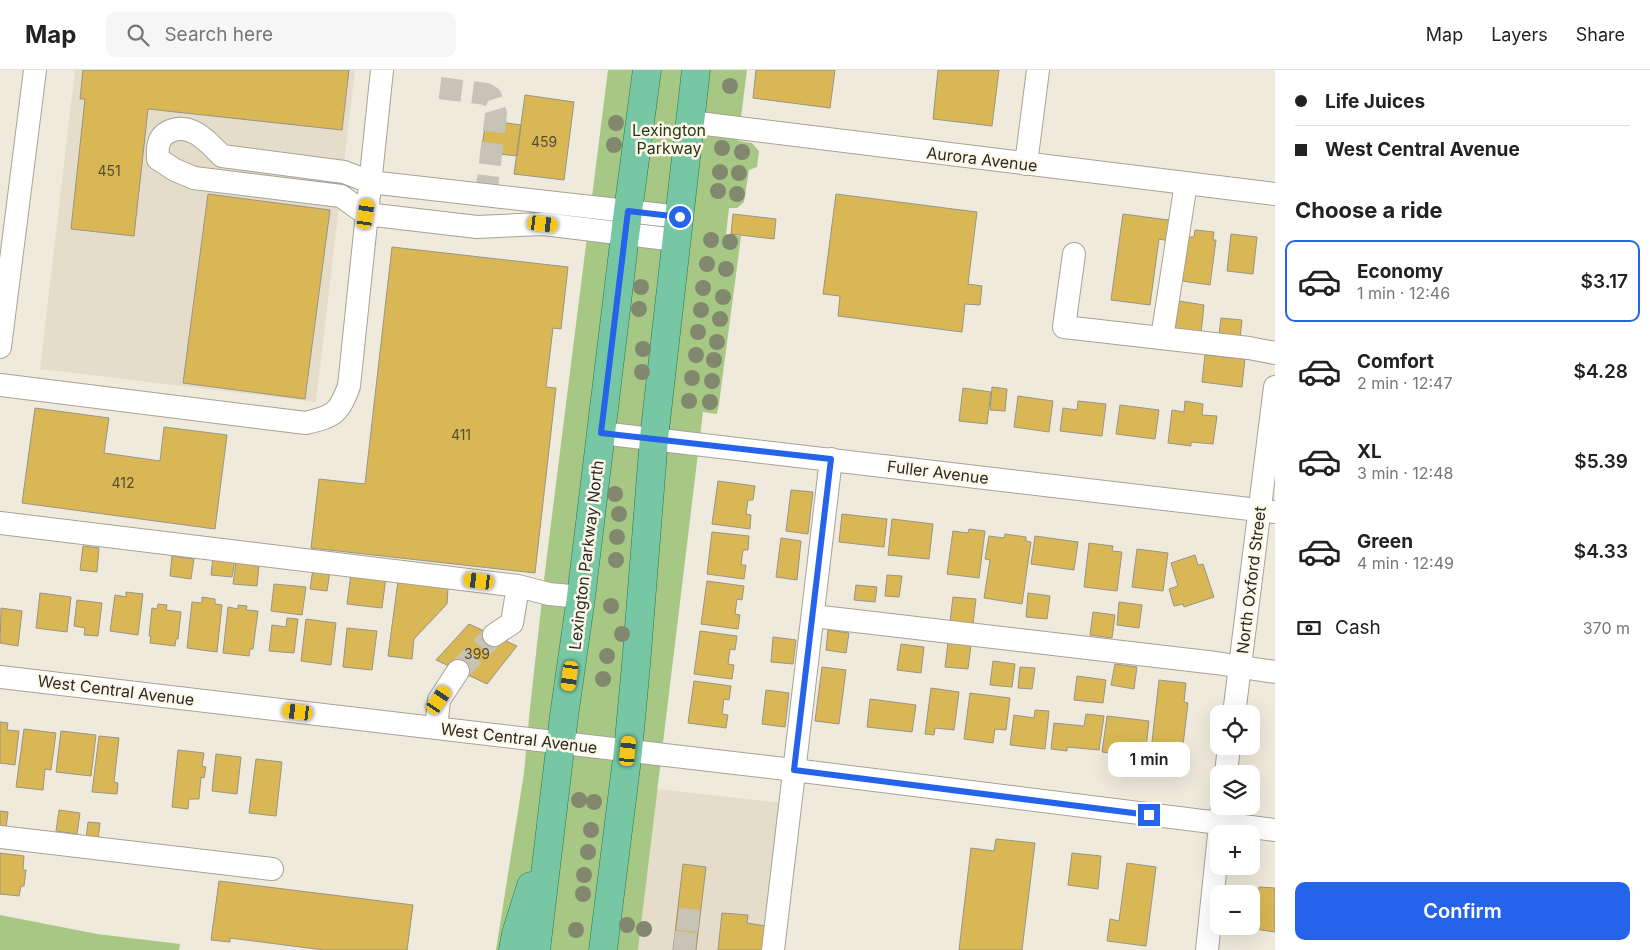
<!DOCTYPE html>
<meta charset="utf-8">
<style>
:root{--surface:#fff;--page:#f6f6f6;--text:#222;--muted:#767676;--line:#e0e0e0;--accent:#2563eb}
body{margin:0;font-family:Inter,sans-serif;background:var(--page);color:var(--text);height:100vh;display:flex;flex-direction:column;font-size:19px;white-space:nowrap}
*{box-sizing:border-box;margin:0}
p{font-size:16px;color:var(--muted)}
.icon{flex:none;width:28px;height:28px;fill:none;stroke:currentColor;stroke-width:2;stroke-linecap:round;stroke-linejoin:round}
.map{position:relative;flex:1;overflow:hidden}
.drawer{display:flex;flex-direction:column;background:var(--surface);width:375px}
.drawer>*{flex:none}
.hud{display:grid;align-content:center;height:110px;padding:0 20px;background:var(--surface)}
.buttons{position:absolute;left:1210px;top:635px;display:grid;gap:10px}
.buttons a{display:grid;place-items:center;width:50px;height:50px;border-radius:10px;background:var(--surface);box-shadow:0 5px 20px #0002;font-size:25px}
.end{position:absolute;width:22px;height:22px;margin:-11px;border:6px solid #2563eb;background:#fff;box-shadow:0 0 0 2px #fff}
.from{border-radius:50%}
.bubble{position:absolute;height:35px;border-radius:10px;background:var(--surface);box-shadow:0 5px 20px #0002;font-size:16px;font-weight:600;line-height:35px;text-align:center}
.car{position:absolute;width:15px;height:30px;margin:-15px -8px;border-radius:6px;box-shadow:0 0 4px 1px #0007;background:linear-gradient(#f5c518 24%,#345 0 40%,#f5c518 0 76%,#345 0 86%,#f5c518 0)}
.hud b{display:flex;align-items:center;gap:18px;height:48px;font-size:19px}
.hud b+b{border-top:1px solid var(--line)}
.hud i{width:12px;height:12px;background:var(--text)}
ul{padding:0;list-style:none}
li{display:flex;align-items:center;gap:15px;height:82px;margin:0 10px 8px;padding:0 10px;border:2px solid transparent;border-radius:10px}
li div{flex:1}
li b{display:block;font-size:19px}
li em{font-style:normal;font-weight:600}
li.selected{border-color:var(--accent)}
li>.icon{width:45px;height:45px;stroke-width:1.5}
h2{padding:0 20px;font-size:22px;line-height:60px}
.pay{display:flex;align-items:center;gap:12px;height:55px;padding:0 20px;font-size:19px}
.pay p{margin-inline-start:auto}
.cta{display:flex;gap:10px;margin-top:auto;padding:10px 20px}
.cta a{flex:1;height:58px;border-radius:10px;background:var(--accent);color:#fff;font-size:20px;font-weight:600;line-height:58px;text-align:center}
header{display:flex;align-items:center;gap:30px;box-sizing:border-box;height:70px;padding:0 25px;background:var(--surface);border-bottom:1px solid var(--line)}
header strong{font-size:24px}
nav{display:flex;gap:28px;margin-inline-start:auto;font-size:18px}
.search{width:350px;height:45px;background:var(--page);display:flex;align-items:center;gap:12px;box-sizing:border-box;padding:0 18px;border-radius:10px;color:var(--muted);font-size:19px}
main{display:flex;flex:1;min-height:0}
.map>svg:first-child{display:block}
.built{fill:#e5ddc9}
.green{fill:#a7c784}
.building{fill:#d9b755;stroke:#989487}
.lines{fill:none;stroke-linecap:round;stroke-linejoin:round}
.minor-tunnel{stroke:#c8c3b7;stroke-width:22;stroke-dasharray:22 11;stroke-linecap:butt}
.minor-casing{stroke:#a7a295;stroke-width:24}
.major-casing{stroke:#227850;stroke-width:29}
.minor{stroke:#fff;stroke-width:22}
.major{stroke:#77c7a4;stroke-width:28}
.tree{fill:#82886e}
.route{stroke:#2563eb;stroke-width:6}
.labels{text-anchor:middle;dominant-baseline:central;stroke-width:5;stroke-linejoin:round;paint-order:stroke}
.number-label{font-size:14px;fill:#564c30}
.park-label{font-size:16px;fill:#283814;stroke:#fdf8e9}
.street-label{font-size:16px;fill:#2b2923;stroke:#fdf8e9}
</style>
<header>
<strong>Map</strong>
<div class="search"><svg class="icon" aria-label="search" viewBox="0 0 24 24"><circle cx="10" cy="10" r="6"/><path d="M15 15l6 6"/></svg>Search here</div>
<nav><a>Map</a><a>Layers</a><a>Share</a></nav>
</header>
<main>
<div class="map">
<svg width="1275" height="880" viewBox="0 0 1275 880">
<rect width="100%" height="100%" fill="#efeadc"/>
<!-- built -->
<path class="built" d="M 75,0 L 355,0 L 316,332 L 40,299 Z
M 657,719 L 781,733 L 763,880 L 638,880 Z"/>
<!-- green -->
<path class="green" d="M 608,0 L 747,0 L 738,71 L 752,73 L 759,81 L 757,97 L 749,100 L 744,132 L 737,138 L 729,138 L 726,164 L 741,166 L 719,334 L 717,344 L 703,342 L 638,880 L 496,880 L 524,703 L 530,638 L 546,493 Z
M 0,845 L 97,864 L 180,874 L 179,880 L 0,880 Z"/>
<!-- building -->
<path class="building" d="M 83,0 L 349,0 L 342,60 L 148,39 L 134,166 L 71,159 L 85,29 L 80,29 Z
M 756,0 L 835,0 L 830,38 L 753,28 Z
M 938,0 L 999,0 L 992,56 L 933,49 Z
M 525,25 L 574,32 L 564,110 L 514,104 Z
M 486,50 L 521,55 L 517,86 L 481,82 Z
M 208,124 L 330,140 L 305,329 L 183,313 Z
M 836,124 L 977,142 L 968,214 L 982,216 L 980,235 L 965,234 L 962,262 L 838,246 L 840,226 L 823,224 Z
M 733,144 L 776,149 L 774,169 L 731,164 Z
M 1123,144 L 1176,151 L 1174,172 L 1159,169 L 1150,235 L 1111,230 Z
M 1195,160 L 1214,162 L 1213,170 L 1216,170 L 1210,215 L 1182,211 L 1187,167 L 1194,167 Z
M 1231,164 L 1257,167 L 1253,204 L 1227,201 Z
M 392,177 L 568,197 L 561,259 L 553,258 L 546,317 L 556,318 L 535,503 L 311,478 L 319,409 L 365,414 Z
M 1179,231 L 1204,235 L 1201,263 L 1175,260 Z
M 1221,248 L 1242,250 L 1240,268 L 1219,265 Z
M 1205,285 L 1245,289 L 1242,317 L 1202,312 Z
M 992,317 L 1007,319 L 1005,341 L 990,340 Z
M 963,318 L 991,322 L 987,354 L 959,351 Z
M 1018,326 L 1053,331 L 1049,362 L 1014,357 Z
M 1078,331 L 1106,334 L 1102,366 L 1060,361 L 1063,338 L 1077,340 Z
M 1185,331 L 1203,334 L 1202,345 L 1217,346 L 1213,374 L 1191,372 L 1191,376 L 1168,373 L 1172,340 L 1184,342 Z
M 1120,335 L 1159,340 L 1155,369 L 1116,364 Z
M 35,338 L 109,348 L 104,383 L 160,391 L 164,357 L 227,365 L 215,459 L 22,433 Z
M 718,411 L 755,416 L 753,430 L 748,430 L 746,444 L 751,445 L 750,459 L 712,454 Z
M 791,420 L 813,422 L 808,464 L 786,461 Z
M 842,444 L 887,449 L 884,477 L 839,472 Z
M 892,449 L 933,454 L 929,489 L 888,485 Z
M 969,459 L 985,461 L 979,508 L 947,504 L 953,461 L 968,463 Z
M 712,462 L 749,466 L 748,480 L 743,480 L 741,495 L 746,495 L 744,509 L 707,504 Z
M 1005,464 L 1026,467 L 1026,471 L 1031,472 L 1022,534 L 984,528 L 990,490 L 985,489 L 989,466 L 1004,468 Z
M 1035,466 L 1078,472 L 1074,500 L 1031,494 Z
M 781,468 L 801,471 L 797,510 L 776,507 Z
M 1089,473 L 1113,476 L 1112,481 L 1122,482 L 1117,521 L 1084,517 Z
M 83,476 L 99,478 L 97,502 L 80,500 Z
M 1137,479 L 1168,483 L 1163,521 L 1132,517 Z
M 1195,485 L 1198,495 L 1203,494 L 1214,527 L 1184,537 L 1183,534 L 1174,536 L 1169,519 L 1178,516 L 1171,493 Z
M 172,486 L 194,489 L 191,509 L 170,506 Z
M 213,487 L 235,490 L 232,507 L 211,505 Z
M 236,492 L 259,495 L 257,516 L 233,514 Z
M 313,499 L 330,501 L 327,521 L 310,519 Z
M 351,503 L 386,507 L 382,538 L 347,534 Z
M 887,505 L 902,506 L 899,527 L 885,526 Z
M 398,511 L 448,518 L 447,534 L 414,569 L 412,589 L 388,586 Z
M 707,511 L 744,516 L 742,530 L 737,529 L 735,544 L 740,545 L 738,559 L 701,554 Z
M 274,514 L 306,517 L 302,545 L 271,541 Z
M 856,515 L 877,517 L 875,532 L 854,530 Z
M 126,522 L 143,524 L 138,565 L 110,561 L 115,525 L 126,527 Z
M 40,523 L 71,527 L 67,562 L 36,558 Z
M 1028,523 L 1050,526 L 1047,549 L 1026,547 Z
M 202,527 L 215,529 L 215,534 L 222,535 L 217,582 L 187,578 L 192,532 L 202,533 Z
M 953,527 L 976,529 L 973,554 L 950,552 Z
M 77,530 L 102,533 L 98,566 L 84,565 L 85,558 L 74,556 Z
M 1119,532 L 1142,535 L 1139,558 L 1117,555 Z
M 158,534 L 167,535 L 166,540 L 181,542 L 178,569 L 176,569 L 175,576 L 150,573 L 151,566 L 149,566 L 152,538 L 157,539 Z
M 238,535 L 247,536 L 246,540 L 258,541 L 253,579 L 250,579 L 249,586 L 223,583 L 228,537 L 238,539 Z
M 1,538 L 22,541 L 18,576 L 0,573 Z
M 1093,542 L 1115,545 L 1112,568 L 1090,565 Z
M 287,548 L 298,549 L 294,583 L 269,581 L 272,555 L 286,557 Z
M 306,549 L 336,553 L 331,595 L 301,591 Z
M 469,554 L 517,576 L 487,614 L 436,590 Z
M 347,558 L 377,561 L 372,600 L 343,597 Z
M 828,560 L 849,563 L 846,583 L 826,580 Z
M 700,561 L 737,566 L 735,580 L 730,579 L 728,594 L 734,595 L 732,609 L 694,604 Z
M 773,567 L 796,570 L 793,594 L 771,592 Z
M 948,572 L 971,575 L 968,599 L 945,597 Z
M 901,574 L 924,577 L 921,603 L 897,600 Z
M 993,591 L 1015,594 L 1012,617 L 990,615 Z
M 1115,594 L 1137,597 L 1134,619 L 1111,615 Z
M 822,597 L 846,600 L 839,654 L 815,651 Z
M 1020,597 L 1035,598 L 1032,619 L 1018,618 Z
M 1077,606 L 1106,610 L 1103,633 L 1074,630 Z
M 1159,610 L 1186,613 L 1184,632 L 1188,633 L 1181,692 L 1150,689 Z
M 694,611 L 731,616 L 729,630 L 724,629 L 722,644 L 728,645 L 726,658 L 688,653 Z
M 931,618 L 959,622 L 954,660 L 935,658 L 934,665 L 925,664 Z
M 766,620 L 789,623 L 785,657 L 762,654 Z
M 970,623 L 1010,628 L 1006,660 L 995,659 L 993,673 L 964,669 Z
M 870,629 L 916,635 L 912,662 L 867,657 Z
M 1035,640 L 1049,641 L 1045,679 L 1010,675 L 1014,645 L 1034,648 Z
M 1086,644 L 1104,646 L 1099,680 L 1067,677 L 1067,681 L 1051,679 L 1054,653 L 1084,656 Z
M 1107,646 L 1149,651 L 1145,687 L 1102,682 Z
M 0,652 L 8,653 L 7,660 L 19,661 L 15,695 L 0,693 Z
M 24,659 L 56,663 L 51,700 L 45,699 L 43,720 L 16,717 Z
M 61,661 L 96,665 L 91,706 L 56,702 Z
M 99,666 L 119,668 L 114,712 L 118,713 L 117,724 L 92,722 Z
M 178,680 L 204,683 L 202,696 L 206,697 L 204,708 L 201,707 L 199,729 L 189,729 L 188,739 L 172,737 Z
M 216,684 L 241,687 L 237,724 L 212,721 Z
M 256,689 L 282,692 L 276,746 L 249,743 Z
M 59,740 L 80,743 L 77,764 L 56,761 Z
M 0,741 L 8,742 L 6,758 L 0,757 Z
M 88,752 L 100,753 L 98,771 L 86,769 Z
M 996,769 L 1035,773 L 1022,880 L 959,880 L 971,778 L 994,781 Z
M 0,783 L 24,786 L 23,800 L 26,800 L 24,816 L 21,816 L 19,826 L 0,824 Z
M 1072,783 L 1101,786 L 1098,819 L 1068,815 Z
M 1127,793 L 1156,797 L 1146,876 L 1107,871 L 1110,849 L 1119,851 Z
M 683,794 L 706,797 L 696,880 L 673,880 Z
M 219,811 L 413,835 L 407,880 L 324,880 L 230,868 L 230,872 L 211,870 Z
M 1259,817 L 1275,818 L 1275,862 L 1254,859 Z
M 722,843 L 748,845 L 747,853 L 765,856 L 763,880 L 718,880 Z"/>
<g class="lines">
<!-- minor-tunnel -->
<path class="minor-tunnel" d="M 440,18 L 486,24 L 491,27 L 496,44 L 486,125
M 458,601 L 494,565
M 678,849 L 699,851
M 674,872 L 697,874"/>
<!-- minor casing -->
<g class="minor-casing">
<path id="minor" d="M 690,52 L 1275,124
M 1026,94 L 1038,0
M 676,170 L 543,154 L 477,157 L 366,144 L 341,126 L 194,108 L 175,100 L 158,89 C 158,84 157,77 159,73 C 161,66 167,62 173,60 C 193,54 209,73 222,86 L 344,102 L 370,112 L 680,147
M 1074,184 L 1064,257 L 1249,278 L 1275,283
M 1162,268 L 1186,113
M 0,277 L 35,0
M 0,315 L 306,353 C 335,346 339,343 349,316 L 382,0
M 601,363 L 1275,442
M 0,453 L 518,516 L 549,524 L 581,527
M 813,546 L 1216,593 L 1275,602
M 494,565 L 512,553 L 518,516
M 0,607 L 794,700 L 1275,760
M 1234,644 L 1275,317
M 436,658 L 439,630 L 458,601
M 1226,704 L 1229,676
M 0,767 L 272,799
M 773,880 L 831,389
M 1207,880 L 1222,736"/>
</g>
<!-- major casing -->
<g class="major-casing">
<path id="major" d="M 513,880 L 516,864 L 531,816
M 536,880 L 564,646 L 581,527 L 628,141 L 647,0
M 603,880 L 628,681 L 636,595 L 654,368 L 696,0"/>
</g>
<!-- minor -->
<use href="#minor" class="minor"/>
<!-- major -->
<use href="#major" class="major"/>
</g>
<!-- trees -->
<g class="tree">
<circle cx="730" cy="16" r="8"/>
<circle cx="616" cy="53" r="8"/>
<circle cx="614" cy="75" r="8"/>
<circle cx="722" cy="78" r="8"/>
<circle cx="742" cy="82" r="8"/>
<circle cx="720" cy="102" r="8"/>
<circle cx="739" cy="103" r="8"/>
<circle cx="718" cy="121" r="8"/>
<circle cx="737" cy="124" r="8"/>
<circle cx="711" cy="170" r="8"/>
<circle cx="730" cy="172" r="8"/>
<circle cx="707" cy="194" r="8"/>
<circle cx="726" cy="199" r="8"/>
<circle cx="641" cy="217" r="8"/>
<circle cx="703" cy="218" r="8"/>
<circle cx="723" cy="227" r="8"/>
<circle cx="639" cy="239" r="8"/>
<circle cx="701" cy="240" r="8"/>
<circle cx="720" cy="249" r="8"/>
<circle cx="698" cy="262" r="8"/>
<circle cx="717" cy="272" r="8"/>
<circle cx="643" cy="279" r="8"/>
<circle cx="696" cy="285" r="8"/>
<circle cx="714" cy="290" r="8"/>
<circle cx="642" cy="302" r="8"/>
<circle cx="692" cy="308" r="8"/>
<circle cx="712" cy="311" r="8"/>
<circle cx="689" cy="331" r="8"/>
<circle cx="710" cy="332" r="8"/>
<circle cx="615" cy="424" r="8"/>
<circle cx="619" cy="444" r="8"/>
<circle cx="617" cy="467" r="8"/>
<circle cx="616" cy="490" r="8"/>
<circle cx="611" cy="536" r="8"/>
<circle cx="622" cy="564" r="8"/>
<circle cx="607" cy="586" r="8"/>
<circle cx="603" cy="609" r="8"/>
<circle cx="579" cy="730" r="8"/>
<circle cx="594" cy="732" r="8"/>
<circle cx="591" cy="760" r="8"/>
<circle cx="588" cy="782" r="8"/>
<circle cx="584" cy="805" r="8"/>
<circle cx="583" cy="824" r="8"/>
<circle cx="627" cy="855" r="8"/>
<circle cx="644" cy="859" r="8"/>
<circle cx="576" cy="860" r="8"/>
</g>
<g class="lines">
<!-- route -->
<path class="route" d="M 680,147 L 628,141 L 601,363 L 831,389 L 794,700 L 1149,745"/>
</g>
<g class="labels">
<!-- number labels -->
<g class="number-label">
<text x="544" y="71">459</text>
<text x="109" y="100">451</text>
<text x="461" y="364">411</text>
<text x="123" y="412">412</text>
<text x="477" y="583">399</text>
</g>
<!-- park labels -->
<g class="park-label">
<text x="669" y="60">Lexington<tspan x="669" dy="18">Parkway</tspan></text>
</g>
<!-- street labels -->
<g class="street-label">
<text transform="translate(982 89) rotate(7)">Aurora Avenue</text>
<text transform="translate(938 402) rotate(7)">Fuller Avenue</text>
<text transform="translate(586 485) rotate(-83)">Lexington Parkway North</text>
<text transform="translate(1251 510) rotate(-83)">North Oxford Street</text>
<text transform="translate(116 620) rotate(7)">West Central Avenue</text>
<text transform="translate(519 668) rotate(7)">West Central Avenue</text>
</g>
</g>
</svg>
<div class="buttons">
<a><svg class="icon" aria-label="locate" viewBox="0 0 24 24"><circle cx="12" cy="12" r="6"/><path d="M12 2v4M12 18v4M2 12h4M18 12h4"/></svg></a>
<a><svg class="icon" aria-label="layers" viewBox="0 0 24 24"><path d="M12 4l9 5-9 5-9-5zM3 14l9 5 9-5"/></svg></a>
<a>+</a>
<a>−</a>
</div>
<i class="end from" style="left:680px;top:147px"></i>
<i class="end" style="left:1149px;top:745px"></i>
<div class="bubble" style="left:1108px;top:672px;width:82px">1 min</div>
<i class="car" style="left:366px;top:144px;rotate:8deg"></i>
<i class="car" style="left:543px;top:154px;rotate:97deg"></i>
<i class="car" style="left:479px;top:511px;rotate:277deg"></i>
<i class="car" style="left:570px;top:606px;rotate:188deg"></i>
<i class="car" style="left:439px;top:630px;rotate:34deg"></i>
<i class="car" style="left:298px;top:642px;rotate:277deg"></i>
<i class="car" style="left:628px;top:681px;rotate:6deg"></i>
</div>
<section class="drawer">
<div class="hud">
<b><i class="from"></i>Life Juices</b>
<b><i></i>West Central Avenue</b>
</div>
<h2>Choose a ride</h2>
<ul>
<li class="selected"><svg class="icon" aria-label="car" viewBox="0 0 24 24"><path d="M5 17H2v-5l4-1 3-4h7l3 4 3 1v5h-3M9 17h6M6 11h13"/><circle cx="7" cy="17" r="2"/><circle cx="17" cy="17" r="2"/></svg><div><b>Economy</b><p>1 min · 12:46</p></div><em>$3.17</em></li>
<li><svg class="icon" aria-label="car" viewBox="0 0 24 24"><path d="M5 17H2v-5l4-1 3-4h7l3 4 3 1v5h-3M9 17h6M6 11h13"/><circle cx="7" cy="17" r="2"/><circle cx="17" cy="17" r="2"/></svg><div><b>Comfort</b><p>2 min · 12:47</p></div><em>$4.28</em></li>
<li><svg class="icon" aria-label="car" viewBox="0 0 24 24"><path d="M5 17H2v-5l4-1 3-4h7l3 4 3 1v5h-3M9 17h6M6 11h13"/><circle cx="7" cy="17" r="2"/><circle cx="17" cy="17" r="2"/></svg><div><b>XL</b><p>3 min · 12:48</p></div><em>$5.39</em></li>
<li><svg class="icon" aria-label="car" viewBox="0 0 24 24"><path d="M5 17H2v-5l4-1 3-4h7l3 4 3 1v5h-3M9 17h6M6 11h13"/><circle cx="7" cy="17" r="2"/><circle cx="17" cy="17" r="2"/></svg><div><b>Green</b><p>4 min · 12:49</p></div><em>$4.33</em></li>
</ul>
<div class="pay"><svg class="icon" aria-label="cash" viewBox="0 0 24 24"><path d="M3 7h18v10H3z"/><circle cx="12" cy="12" r="2"/></svg>Cash<p>370 m</p></div>
<div class="cta"><a>Confirm</a></div>
</section>
</main>
